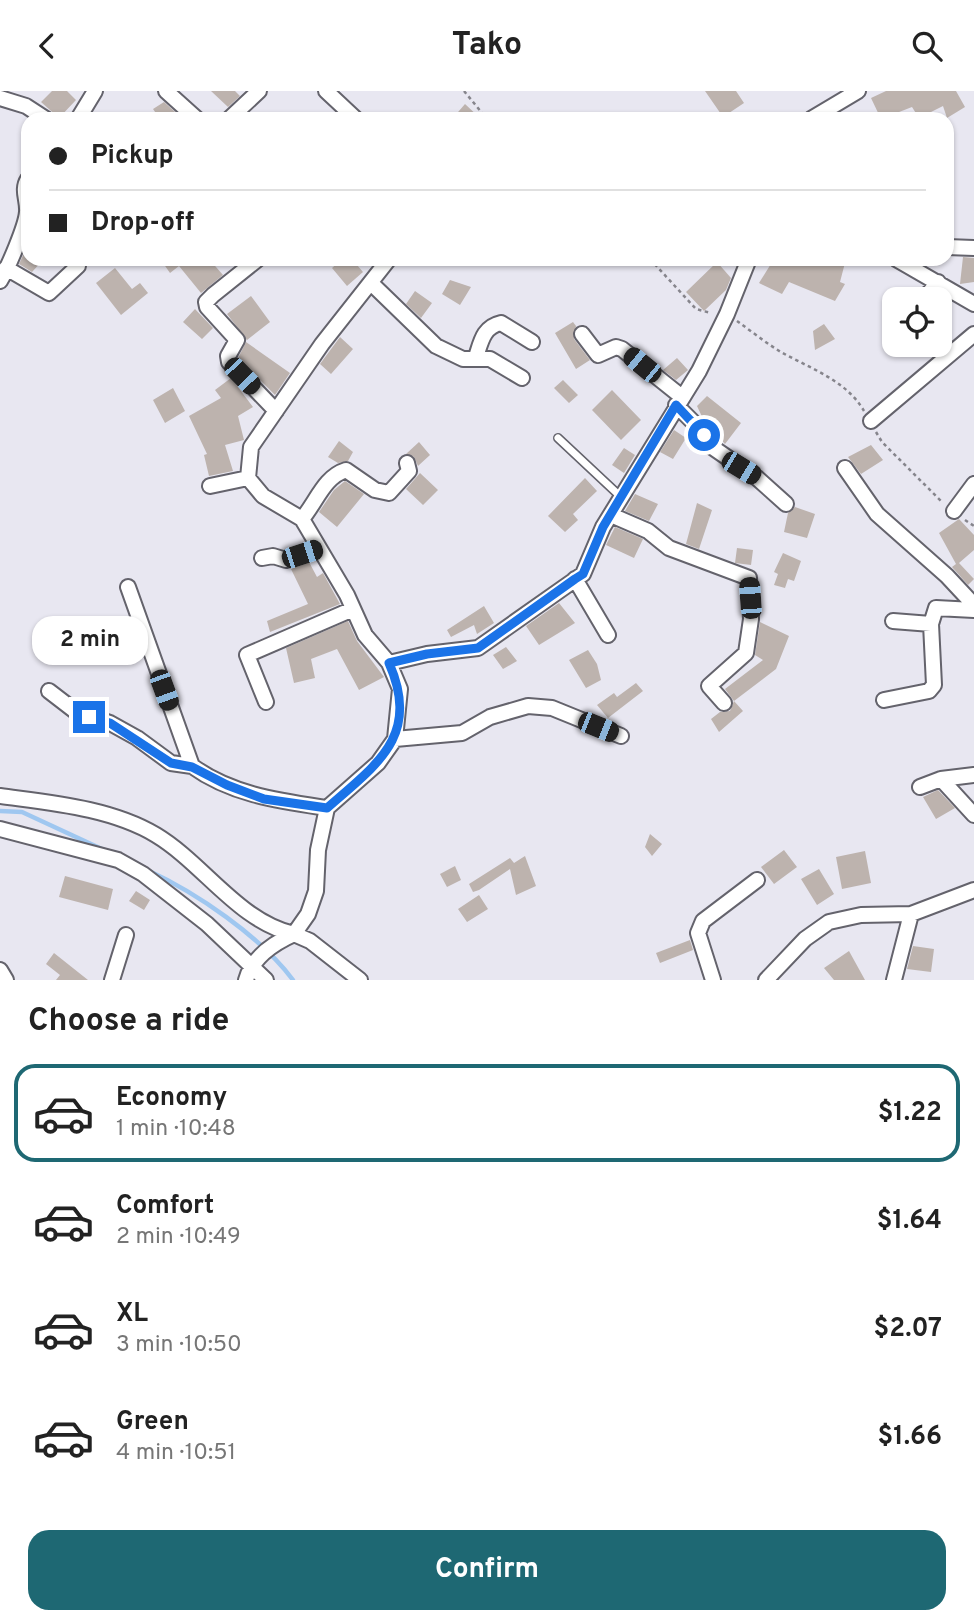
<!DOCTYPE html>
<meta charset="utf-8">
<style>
:root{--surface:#fff;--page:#f6f6f6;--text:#222;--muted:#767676;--line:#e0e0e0;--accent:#1e6873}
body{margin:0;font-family:Overpass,sans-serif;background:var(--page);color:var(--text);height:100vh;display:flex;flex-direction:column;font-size:26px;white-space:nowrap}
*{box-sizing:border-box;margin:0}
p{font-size:23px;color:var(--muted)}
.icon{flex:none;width:38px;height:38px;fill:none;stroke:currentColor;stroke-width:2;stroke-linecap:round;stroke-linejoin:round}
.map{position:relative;height:889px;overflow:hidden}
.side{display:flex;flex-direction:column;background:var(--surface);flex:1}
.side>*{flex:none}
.banner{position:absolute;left:21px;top:21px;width:933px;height:154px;border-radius:21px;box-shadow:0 2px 5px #0004;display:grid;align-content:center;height:154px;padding:0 28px;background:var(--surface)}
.tools{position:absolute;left:882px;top:196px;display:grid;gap:14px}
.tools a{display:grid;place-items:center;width:70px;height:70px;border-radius:14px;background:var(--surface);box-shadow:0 2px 5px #0004;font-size:35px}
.end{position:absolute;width:32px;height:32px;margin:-16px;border:9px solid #1a73e8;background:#fff;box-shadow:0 0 0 4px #fff}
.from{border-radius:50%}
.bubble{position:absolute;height:49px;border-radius:21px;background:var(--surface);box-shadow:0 2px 5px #0004;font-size:23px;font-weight:700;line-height:49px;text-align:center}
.car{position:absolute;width:21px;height:42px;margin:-21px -10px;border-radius:9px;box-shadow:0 0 5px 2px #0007;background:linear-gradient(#222 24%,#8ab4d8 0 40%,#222 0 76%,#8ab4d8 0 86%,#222 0)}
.banner b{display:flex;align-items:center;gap:24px;height:66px;font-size:26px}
.banner b+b{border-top:2px solid var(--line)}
.banner i{width:18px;height:18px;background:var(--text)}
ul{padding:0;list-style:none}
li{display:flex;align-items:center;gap:21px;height:98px;margin:0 14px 10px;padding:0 14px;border:4px solid transparent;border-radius:21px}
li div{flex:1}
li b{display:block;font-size:26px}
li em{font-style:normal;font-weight:700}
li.current{border-color:var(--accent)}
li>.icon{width:63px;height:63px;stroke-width:1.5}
h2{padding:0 28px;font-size:32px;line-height:84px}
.button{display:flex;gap:14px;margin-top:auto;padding:14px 28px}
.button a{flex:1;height:80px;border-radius:21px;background:var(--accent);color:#fff;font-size:28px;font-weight:700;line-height:80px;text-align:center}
header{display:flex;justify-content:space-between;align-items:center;height:91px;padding:0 28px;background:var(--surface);font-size:32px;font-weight:700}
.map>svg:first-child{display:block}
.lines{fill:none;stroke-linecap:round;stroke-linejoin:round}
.stream{stroke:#9fc7f0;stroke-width:4.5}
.building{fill:#bdb3ae}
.service-casing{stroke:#64636c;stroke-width:10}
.minor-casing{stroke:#64636c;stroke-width:18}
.path{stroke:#86858c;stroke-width:2.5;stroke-dasharray:3.5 3.5;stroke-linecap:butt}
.service{stroke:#fff;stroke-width:7}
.minor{stroke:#fff;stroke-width:14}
.route{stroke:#1a73e8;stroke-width:9}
</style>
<header><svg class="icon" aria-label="back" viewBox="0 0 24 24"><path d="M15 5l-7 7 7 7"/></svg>Tako<svg class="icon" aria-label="search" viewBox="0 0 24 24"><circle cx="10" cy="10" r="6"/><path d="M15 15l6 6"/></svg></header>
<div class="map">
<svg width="974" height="889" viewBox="0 0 974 889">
<rect width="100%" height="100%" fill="#e8e7f1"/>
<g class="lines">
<!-- stream -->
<path class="stream" d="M 0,720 L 22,721 L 104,759
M 147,779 C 197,802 260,845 293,889"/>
</g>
<!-- building -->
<path class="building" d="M 52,0 L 67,0 L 76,9 L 59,27 L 41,11 Z
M 211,0 L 235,0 L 240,5 L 228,16 Z
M 705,0 L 736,0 L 744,12 L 723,26 Z
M 886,0 L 956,0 L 965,16 L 947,27 L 943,15 L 919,27 L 912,16 L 881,28 L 871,7 Z
M 164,11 L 183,28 L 160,28 L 153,18 Z
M 465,13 L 481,28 L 452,28 Z
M 28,154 L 28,168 L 44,168 L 32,181 L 19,173 Z
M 963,166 L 974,167 L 974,191 L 960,193 Z
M 168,168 L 209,168 L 223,184 L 201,202 L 179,175 L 170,182 L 163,172 Z
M 342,168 L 352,168 L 363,181 L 347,195 L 332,177 Z
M 774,168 L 846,168 L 840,191 L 845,193 L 835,210 L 789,191 L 782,203 L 759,192 Z
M 717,171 L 731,187 L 726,199 L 704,220 L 686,201 Z
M 115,177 L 132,198 L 140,192 L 148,202 L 121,224 L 96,192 Z
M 450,189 L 471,196 L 460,214 L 442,203 Z
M 415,200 L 432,212 L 421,227 L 406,213 Z
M 251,205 L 270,231 L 247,249 L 227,223 Z
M 195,218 L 213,237 L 202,248 L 183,231 Z
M 573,231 L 576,235 L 574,248 L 590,269 L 576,278 L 555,242 Z
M 824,233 L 835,248 L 815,259 L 813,240 Z
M 340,246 L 353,258 L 331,283 L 320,273 Z
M 246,251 L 290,282 L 275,304 L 238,267 Z
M 677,267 L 688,279 L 676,289 L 663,279 Z
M 231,287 L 253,316 L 238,325 L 244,349 L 225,354 L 233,380 L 209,385 L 204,364 L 207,363 L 189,325 L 221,307 L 215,299 Z
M 563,289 L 578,304 L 569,312 L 554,297 Z
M 173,297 L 185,320 L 165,332 L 153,309 Z
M 612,299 L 641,329 L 621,349 L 592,319 Z
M 707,305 L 741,332 L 725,353 L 704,330 L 697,315 Z
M 674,339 L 686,347 L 673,368 L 660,361 Z
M 339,350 L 353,361 L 348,370 L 338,372 L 328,366 Z
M 419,351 L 430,364 L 418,375 L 414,366 L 406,363 Z
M 871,354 L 883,369 L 861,383 L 848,366 Z
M 624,357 L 635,364 L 624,382 L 612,374 Z
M 420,382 L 438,399 L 423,414 L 406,398 Z
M 585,387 L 597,400 L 573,423 L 578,429 L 565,441 L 548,425 Z
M 345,390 L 364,403 L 337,436 L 319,421 L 334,399 Z
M 635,403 L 658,413 L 649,430 L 625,420 Z
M 697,412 L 712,419 L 699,458 L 686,453 Z
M 795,416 L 815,423 L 807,447 L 784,441 L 788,422 Z
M 959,428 L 974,444 L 974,459 L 959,472 L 974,488 L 968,494 L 952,476 L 956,473 L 939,442 Z
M 615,436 L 643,448 L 634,467 L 606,454 Z
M 737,457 L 753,459 L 751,474 L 735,472 Z
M 783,462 L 801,470 L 794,490 L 788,488 L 785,497 L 774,494 L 778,483 L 774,481 Z
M 309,471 L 317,486 L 323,482 L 340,513 L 270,541 L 267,530 L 308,513 L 291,478 Z
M 559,512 L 575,532 L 539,554 L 526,535 Z
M 484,515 L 494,532 L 477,543 L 474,534 L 451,546 L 447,539 Z
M 348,530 L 357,550 L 384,586 L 359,599 L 337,558 L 311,568 L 315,587 L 294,592 L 286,557 Z
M 760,531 L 789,545 L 776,578 L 734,610 L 725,598 L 763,569 L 755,564 Z
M 506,556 L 517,570 L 503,578 L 493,564 Z
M 588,559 L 597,573 L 601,589 L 586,597 L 569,569 Z
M 636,592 L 643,600 L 608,627 L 597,614 L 614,602 L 617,606 Z
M 734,610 L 743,620 L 719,641 L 711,628 L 720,621 L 730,620 Z
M 938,699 L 955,717 L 936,728 L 923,706 Z
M 650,743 L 662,753 L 652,765 L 645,756 Z
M 784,759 L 797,776 L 774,793 L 761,776 Z
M 865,760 L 871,792 L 842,798 L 836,766 Z
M 525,765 L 536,795 L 516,804 L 510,778 L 479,799 L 473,801 L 469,793 L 510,767 L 514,772 Z
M 455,775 L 461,789 L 447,796 L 440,783 Z
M 819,778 L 834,803 L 817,814 L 801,788 Z
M 65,785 L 113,798 L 108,819 L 59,806 Z
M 136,800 L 150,809 L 144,819 L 129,810 Z
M 479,804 L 488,818 L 467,831 L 458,818 Z
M 690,849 L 693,859 L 660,872 L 656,862 Z
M 913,855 L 934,858 L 931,881 L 907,878 Z
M 849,860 L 865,889 L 834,889 L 824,877 Z
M 54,862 L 88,889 L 56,889 L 60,884 L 46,873 Z"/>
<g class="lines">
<!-- service casing -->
<g class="service-casing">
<path id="service" d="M 558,347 L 621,406"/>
</g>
<!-- minor casing -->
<g class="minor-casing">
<path id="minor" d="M 166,0 L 197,28
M 326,0 L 356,28
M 0,7 L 26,15 L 46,28
M 78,28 L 95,0
M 229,28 L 259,0
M 811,28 L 858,0
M 947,156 L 974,157
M 258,168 L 213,204 L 206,211 L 207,216 L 237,249 L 228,265 L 229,271 L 276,320
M 896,168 L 974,213
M 6,177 L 49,202 L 78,175
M 0,190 C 8,177 26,135 27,121 C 28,109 21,99 28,88
M 371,192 L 436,255 L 463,268 L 490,268 L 522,287
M 924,208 L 938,191
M 582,243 L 598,264 L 616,256 L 622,258 L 682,306
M 476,266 C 481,251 483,236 501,232 L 532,251
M 676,314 L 695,333 L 712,356 L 757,387 L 786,413
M 871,330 L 974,243
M 845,377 L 877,423 L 947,485 L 974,514
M 210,395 L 248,387
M 954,420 L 974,393
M 611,424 L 648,440 L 669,457 L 749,487 L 751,528 L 746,562 L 709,595 L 724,612
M 302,428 C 317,410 324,386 346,379 L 375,399 L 389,402 L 409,380 L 407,372
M 262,467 L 273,465 L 286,469 L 318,458
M 575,488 L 608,544
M 128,496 L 192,675 C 232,704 280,710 327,717
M 893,530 L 931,533
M 389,572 L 427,563 L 478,557 L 583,483 L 603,436 L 699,280 L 727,223 L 749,168
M 49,600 L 75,620 L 110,632 L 137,647 L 171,672 L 192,675
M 884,609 L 929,600 L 934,594 L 931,533 L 936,517 L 974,519
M 266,611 L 247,564 L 353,518
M 395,648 L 462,642 L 490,626 L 528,615 L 552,617 L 621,645
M 941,688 L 974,684
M 920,696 L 941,688 L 974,724
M 0,705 C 51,712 111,717 156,744 C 204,773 238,830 294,843 L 308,823 L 316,800 L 318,759 L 327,717 L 378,672 L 395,648 L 400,598 L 389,572 L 365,544 L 347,504 L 302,428 L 263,405 L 248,387 L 251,356 L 322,253 L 389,168
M 0,738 L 118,769 L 143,783 L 207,833 L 266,889
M 0,879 L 6,889
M 112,889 L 126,844
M 246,889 C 252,867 274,852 294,843 L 310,850 L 360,889
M 713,889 L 698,842 L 703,830 L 757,789
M 766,889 L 805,848 L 829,831 L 861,824 L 911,823 L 974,799
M 894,889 L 911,823"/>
</g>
<!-- path -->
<path class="path" d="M 464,0 L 487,28
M 650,168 L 696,218 L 711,222
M 737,230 C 751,240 766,252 781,261 C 811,278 846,289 864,320
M 876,341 L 882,351 L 943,412
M 965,429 L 974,435"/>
<!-- service -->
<use href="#service" class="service"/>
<!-- minor -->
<use href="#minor" class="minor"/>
</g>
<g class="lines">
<!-- route -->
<path class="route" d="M 89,626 L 110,632 L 171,672 L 192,676 L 227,694 L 264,708 L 327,717 C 377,673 421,645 389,572 L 427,563 L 478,557 L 575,488 L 583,483 L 603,436 L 676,314 L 704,344"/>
</g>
</svg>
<div class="tools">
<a><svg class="icon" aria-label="locate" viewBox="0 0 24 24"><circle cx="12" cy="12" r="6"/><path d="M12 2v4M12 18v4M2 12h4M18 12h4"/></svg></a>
</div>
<i class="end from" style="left:704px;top:344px"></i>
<i class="end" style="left:89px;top:626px"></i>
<div class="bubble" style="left:32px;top:525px;width:116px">2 min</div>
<i class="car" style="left:642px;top:274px;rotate:309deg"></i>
<i class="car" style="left:242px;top:285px;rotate:136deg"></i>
<i class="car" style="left:741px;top:377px;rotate:121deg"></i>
<i class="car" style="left:302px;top:463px;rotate:72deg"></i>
<i class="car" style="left:750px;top:507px;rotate:356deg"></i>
<i class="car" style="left:164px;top:599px;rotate:160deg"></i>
<i class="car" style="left:598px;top:636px;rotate:112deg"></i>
<div class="banner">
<b><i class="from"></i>Pickup</b>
<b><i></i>Drop-off</b>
</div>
</div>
<section class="side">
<h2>Choose a ride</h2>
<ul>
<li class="current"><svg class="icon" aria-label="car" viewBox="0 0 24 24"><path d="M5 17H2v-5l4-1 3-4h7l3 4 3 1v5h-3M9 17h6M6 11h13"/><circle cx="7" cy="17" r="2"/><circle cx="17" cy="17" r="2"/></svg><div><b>Economy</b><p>1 min · 10:48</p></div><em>$1.22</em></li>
<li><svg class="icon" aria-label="car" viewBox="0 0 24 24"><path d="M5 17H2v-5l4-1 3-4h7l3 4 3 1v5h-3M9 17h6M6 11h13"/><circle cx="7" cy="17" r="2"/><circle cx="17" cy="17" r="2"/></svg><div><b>Comfort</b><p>2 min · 10:49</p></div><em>$1.64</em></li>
<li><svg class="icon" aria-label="car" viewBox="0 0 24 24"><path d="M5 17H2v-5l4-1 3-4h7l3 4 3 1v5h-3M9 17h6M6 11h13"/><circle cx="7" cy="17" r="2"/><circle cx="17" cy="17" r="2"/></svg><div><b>XL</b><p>3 min · 10:50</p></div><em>$2.07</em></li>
<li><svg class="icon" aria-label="car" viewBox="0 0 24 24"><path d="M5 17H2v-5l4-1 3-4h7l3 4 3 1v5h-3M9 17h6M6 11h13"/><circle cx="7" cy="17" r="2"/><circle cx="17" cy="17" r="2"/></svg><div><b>Green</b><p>4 min · 10:51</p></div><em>$1.66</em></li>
</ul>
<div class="button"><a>Confirm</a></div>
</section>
